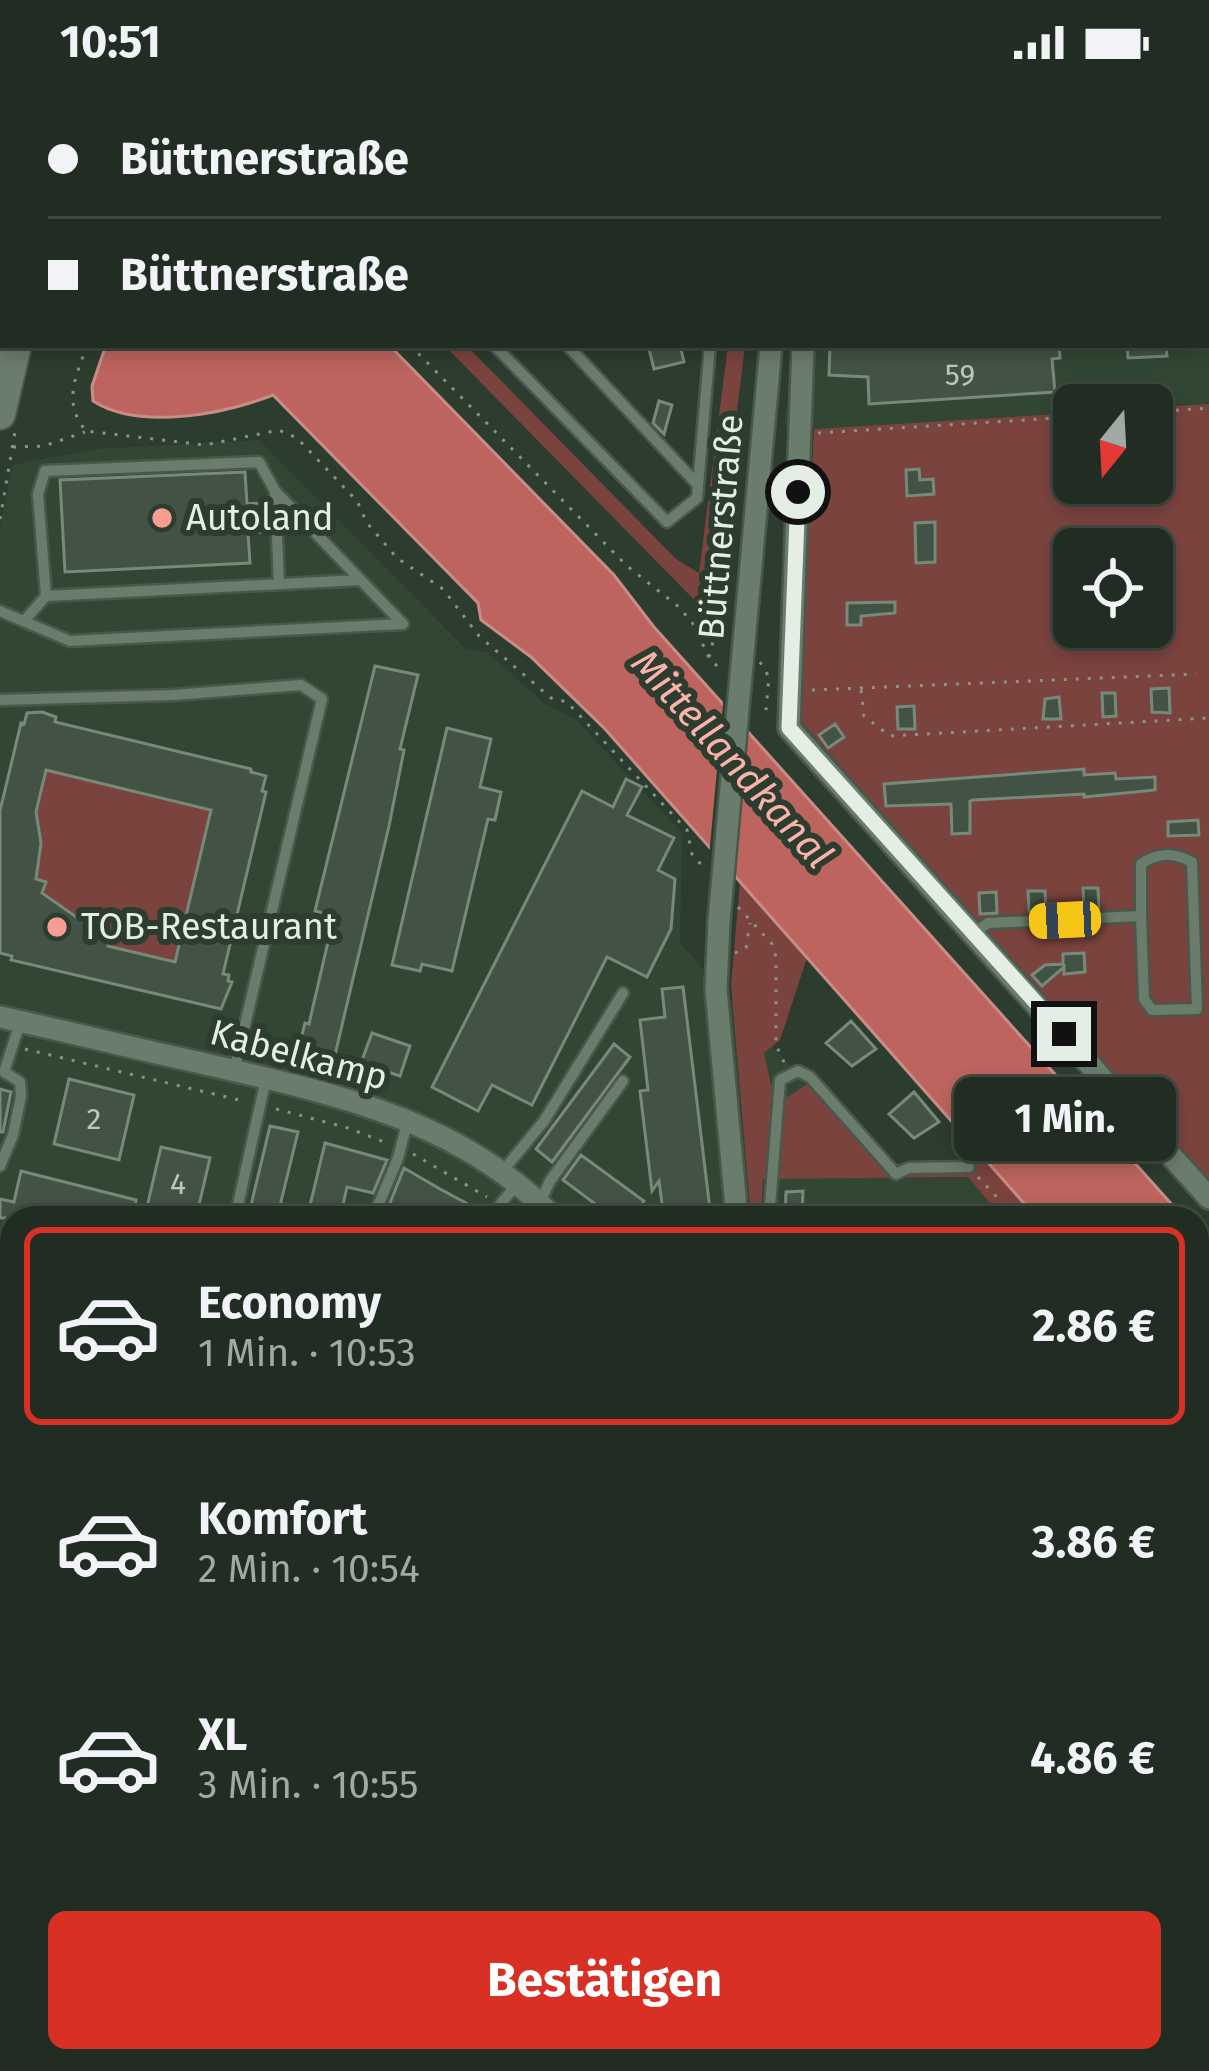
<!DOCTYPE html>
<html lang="de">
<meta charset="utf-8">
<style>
:root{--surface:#212d22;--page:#29352a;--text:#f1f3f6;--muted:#a2a8a5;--line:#3e4940;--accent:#d93025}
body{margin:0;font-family:"Fira Sans",sans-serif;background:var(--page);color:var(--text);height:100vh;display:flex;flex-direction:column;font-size:45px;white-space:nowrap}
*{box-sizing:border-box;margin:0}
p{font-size:39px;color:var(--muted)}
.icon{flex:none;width:66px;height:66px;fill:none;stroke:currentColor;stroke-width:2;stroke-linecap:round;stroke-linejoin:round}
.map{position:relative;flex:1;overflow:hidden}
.details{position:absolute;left:0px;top:1122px;width:1209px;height:867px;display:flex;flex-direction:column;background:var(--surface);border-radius:36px 36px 0 0;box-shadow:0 6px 18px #0003,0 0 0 3px var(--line)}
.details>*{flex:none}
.hud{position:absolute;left:0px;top:0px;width:1209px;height:264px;box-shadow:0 6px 18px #0003,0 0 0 3px var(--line);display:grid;align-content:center;height:264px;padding:0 48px;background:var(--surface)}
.needle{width:78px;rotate:198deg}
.tools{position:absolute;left:1053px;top:300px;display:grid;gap:24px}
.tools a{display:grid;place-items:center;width:120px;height:120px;border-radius:18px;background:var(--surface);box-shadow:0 6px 18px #0003,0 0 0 3px var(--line);font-size:60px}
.end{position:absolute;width:54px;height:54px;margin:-27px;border:15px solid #e4eee5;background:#111;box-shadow:0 0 0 6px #111}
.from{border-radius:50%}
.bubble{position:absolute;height:84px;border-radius:18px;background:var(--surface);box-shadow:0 6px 18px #0003,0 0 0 3px var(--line);font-size:39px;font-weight:700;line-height:84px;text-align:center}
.car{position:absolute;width:36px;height:72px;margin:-36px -18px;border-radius:15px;box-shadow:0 0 9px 3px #0007;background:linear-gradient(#f5c518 24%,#345 0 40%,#f5c518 0 76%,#345 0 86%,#f5c518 0)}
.hud b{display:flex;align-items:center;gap:42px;height:114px;font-size:45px}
.hud b+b{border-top:3px solid var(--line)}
.hud i{width:30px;height:30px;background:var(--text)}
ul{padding:21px 0 0;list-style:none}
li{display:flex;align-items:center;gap:36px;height:198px;margin:0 24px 18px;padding:0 24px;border:6px solid transparent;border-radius:18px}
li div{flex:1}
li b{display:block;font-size:45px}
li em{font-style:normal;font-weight:700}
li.active{border-color:var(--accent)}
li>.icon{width:108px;height:108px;stroke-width:1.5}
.action{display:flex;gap:24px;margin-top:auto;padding:24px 48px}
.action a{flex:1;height:138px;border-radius:18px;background:var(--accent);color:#fff;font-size:48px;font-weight:700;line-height:138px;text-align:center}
.status{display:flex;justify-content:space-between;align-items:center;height:84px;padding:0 60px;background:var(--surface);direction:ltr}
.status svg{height:33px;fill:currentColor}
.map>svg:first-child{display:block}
.built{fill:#314734}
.green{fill:#7a433e;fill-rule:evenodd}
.water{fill:#bc645d;stroke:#c88d86;stroke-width:3}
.pier{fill:#2c3c2e}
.building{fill:#425244;stroke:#778979;stroke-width:3;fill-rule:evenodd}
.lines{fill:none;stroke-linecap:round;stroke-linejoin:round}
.service-casing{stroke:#4a584c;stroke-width:15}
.minor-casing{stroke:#4a584c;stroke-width:26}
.secondary-casing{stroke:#4a584c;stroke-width:34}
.path{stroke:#879489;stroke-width:3;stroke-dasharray:3 9;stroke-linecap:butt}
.service{stroke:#6a7c6c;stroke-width:10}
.minor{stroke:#6a7c6c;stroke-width:21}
.secondary{stroke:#6a7c6c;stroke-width:30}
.tram{stroke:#c4cfc5;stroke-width:3}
.minor-bridge-casing{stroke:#4a584c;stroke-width:26;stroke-linecap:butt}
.minor-bridge{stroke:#6a7c6c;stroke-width:21}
.route{stroke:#e4eee5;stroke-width:15}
.poi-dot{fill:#f59c93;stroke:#2c3c2e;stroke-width:4.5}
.labels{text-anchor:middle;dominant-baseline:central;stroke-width:12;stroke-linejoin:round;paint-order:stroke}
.number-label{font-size:30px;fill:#bcc7bd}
.poi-label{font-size:36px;fill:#e4eee5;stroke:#2c3c2e;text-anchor:start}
.street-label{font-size:36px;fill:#e4eee5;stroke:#2c3c2e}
.water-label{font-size:39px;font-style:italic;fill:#fab2aa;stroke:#2c3c2e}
</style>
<div class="status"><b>10:51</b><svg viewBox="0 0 49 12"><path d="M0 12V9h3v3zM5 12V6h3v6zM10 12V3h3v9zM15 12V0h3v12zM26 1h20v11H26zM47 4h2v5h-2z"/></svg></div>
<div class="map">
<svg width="1209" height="1987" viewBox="0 0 1209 1987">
<rect width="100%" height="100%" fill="#2c3c2e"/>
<!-- built -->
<path class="built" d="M 200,0 L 1209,0 L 1209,320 L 1074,321 L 1074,329 L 814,345 L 784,341 L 796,261 L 1206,261 L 1206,3 Z
M 259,356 L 466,565 L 487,568 L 545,620 L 575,635 L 682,749 L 680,859 L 892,1095 L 969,1093 L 1002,1134 L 12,1134 L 12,1977 L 1197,1977 L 1197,1391 L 1209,1404 L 1209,1987 L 0,1987 L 0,444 L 12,381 L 96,365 Z"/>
<!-- green -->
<path class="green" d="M 444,261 L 466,261 L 676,475 L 699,489 L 728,261 L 745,261 L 712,534 Z
M 1209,320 L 1209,1100 L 799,635 L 814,345 L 1074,329 L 1074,399 L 1152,399 L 1152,323 ZM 1074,465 L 1152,465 L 1152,543 L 1074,543 Z
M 46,686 L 211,726 L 175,878 L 108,862 L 42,809 L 46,798 L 36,795 L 41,759 L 36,728 Z
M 740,798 L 807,874 L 780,956 L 764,969 L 771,1001 L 788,1013 L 807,1000 L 880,1081 L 983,1074 L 1037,1134 L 1002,1134 L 968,1093 L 763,1095 L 761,1134 L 751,1134 L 731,901 Z
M 1197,1314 L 1209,1328 L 1209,1404 L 1197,1391 Z"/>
<!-- water -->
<path class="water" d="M 106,261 L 389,261 L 614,491 L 654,543 L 1184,1134 L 1037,1134 L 605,645 L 531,573 L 481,536 L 478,519 L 273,311 C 224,330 140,347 93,317 L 92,302 Z
M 1197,1148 L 1209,1162 L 1209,1327 L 1197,1314 Z"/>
<!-- pier -->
<path class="pier" d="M 724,609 L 749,635 L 733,800 L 709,773 Z"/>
<!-- building -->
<path class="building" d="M 648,261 L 680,261 L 684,278 L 654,285 Z
M 830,261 L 1059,261 L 1060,274 L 1052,275 L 1055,308 L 869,320 L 868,293 L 829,291 Z
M 1127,261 L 1166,261 L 1167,272 L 1128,274 Z
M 659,317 L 672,321 L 664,350 L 653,339 Z
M 919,385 L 920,396 L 933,395 L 934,410 L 907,412 L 906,386 Z
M 245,388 L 247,420 L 261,419 L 262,448 L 248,449 L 250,479 L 65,488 L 60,396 Z
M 935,438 L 935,478 L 916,479 L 915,439 Z
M 1074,470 L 1074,493 L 1055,494 L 1055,471 Z
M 895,518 L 895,529 L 861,532 L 861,541 L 847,541 L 847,519 Z
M 375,582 L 418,591 L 400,665 L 404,666 L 389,742 L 335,971 L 299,963 L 305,939 L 309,940 L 334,832 L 315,827 Z
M 1169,604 L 1170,629 L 1152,628 L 1151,605 Z
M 1102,609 L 1115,609 L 1116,632 L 1103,633 Z
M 1059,613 L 1061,635 L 1043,635 L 1045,615 Z
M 914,622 L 915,645 L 898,645 L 897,623 Z
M 42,628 L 56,633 L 55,638 L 251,685 L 251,688 L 266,692 L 262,707 L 266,708 L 223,890 L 229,891 L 228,897 L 232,898 L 221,925 L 11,876 L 12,872 L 0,869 L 0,727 L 21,639 L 24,640 L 27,629 ZM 46,686 L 211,726 L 175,878 L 108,862 L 109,856 L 42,809 L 46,798 L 36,795 L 41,759 L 36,728 Z
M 835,640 L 844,653 L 828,664 L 819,651 Z
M 447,644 L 491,655 L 480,703 L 501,708 L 495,736 L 488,735 L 452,887 L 422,880 L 420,887 L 392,881 Z
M 1084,685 L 1084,691 L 1115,689 L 1116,695 L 1155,693 L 1155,706 L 1084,713 L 1084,710 L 973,716 L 970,717 L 970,749 L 952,750 L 951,720 L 886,722 L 884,700 Z
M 626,695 L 642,703 L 627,731 L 674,754 L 658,786 L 675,795 L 671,845 L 647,893 L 607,873 L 532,1021 L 492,1001 L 478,1027 L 432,1003 L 582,707 L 613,723 Z
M 1198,736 L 1199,751 L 1168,752 L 1168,738 Z
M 1083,804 L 1098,804 L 1099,824 L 1084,825 Z
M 1028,807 L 1045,807 L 1046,827 L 1029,827 Z
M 996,808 L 997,829 L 980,830 L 979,809 Z
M 1084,869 L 1085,888 L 1064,890 L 1064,883 L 1042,902 L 1032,891 L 1045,881 L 1063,880 L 1063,870 Z
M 683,903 L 688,944 L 711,1134 L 664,1134 L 659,1097 L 652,1107 L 640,1007 L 648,1006 L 640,936 L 665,933 L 662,905 Z
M 851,937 L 876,965 L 852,982 L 826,959 Z
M 372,949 L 410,962 L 400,992 L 361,979 Z
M 614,960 L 630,973 L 552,1078 L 536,1065 Z
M 69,995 L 134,1011 L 119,1076 L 54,1060 Z
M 0,1005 L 11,1008 L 3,1048 L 0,1048 Z
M 914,1008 L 939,1038 L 914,1054 L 889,1030 Z
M 270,1042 L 298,1048 L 277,1134 L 248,1134 Z
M 325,1059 L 387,1076 L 373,1109 L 347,1103 L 340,1134 L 307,1134 Z
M 161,1063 L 210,1074 L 196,1134 L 146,1127 Z
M 581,1071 L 644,1117 L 632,1134 L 614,1134 L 563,1096 Z
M 404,1084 L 440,1105 L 466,1119 L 454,1134 L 384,1134 Z
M 21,1087 L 136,1116 L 134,1134 L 0,1134 L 0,1115 L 14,1118 Z
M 803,1107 L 802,1134 L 785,1134 L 786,1108 Z"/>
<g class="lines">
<!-- service casing -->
<g class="service-casing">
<path id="service" d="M 175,0 L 176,3
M 494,261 L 667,438 L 697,414 L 710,261
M 567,261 L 697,400
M 275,407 L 279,500
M 46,512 L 360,496
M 0,527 L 70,557 L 403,540 L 275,407 L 259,378 L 45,387 L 38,410 L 46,512 L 24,537
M 0,616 L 173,611 L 301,601 L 322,615 L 234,987
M 974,849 L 988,839 L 1141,832 L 1144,915 L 1152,926 L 1197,925 L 1192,778 C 1174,768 1158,768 1141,780 L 1141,832
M 0,1082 L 13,1051 L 21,1012 L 20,998 L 4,988 L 20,939
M 502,1088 L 544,1037 L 623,909
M 539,1120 L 550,1097 L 623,997
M 235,1134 L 266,995
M 373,1134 L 398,1074 L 407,1039
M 489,1134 L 518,1099
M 769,1134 L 780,996 L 798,987 L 810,993 L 896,1090 L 909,1084 L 969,1083
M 0,1366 L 12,1370
M 1197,1439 L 1209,1443
M 0,1474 L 12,1423
M 1197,1649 L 1209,1651
M 1197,1792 L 1209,1795
M 0,1888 L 12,1890
M 366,1977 L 366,1987"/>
</g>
<!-- minor casing -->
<g class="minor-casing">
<path id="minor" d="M 822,3 L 822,0
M 803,261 L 789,644 L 1209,1114
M 742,580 L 771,261
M 719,837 L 716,905 L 737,1134
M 0,933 C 66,947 132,964 197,978 C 326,1008 460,1034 554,1134"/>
</g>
<!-- secondary casing -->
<g class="secondary-casing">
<path id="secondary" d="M 22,3 L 22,0
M 75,3 L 76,0
M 0,96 L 3,83
M 0,330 L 16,261"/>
</g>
<!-- path -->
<path class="path" d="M 142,0 L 146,3
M 104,3 L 104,0
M 800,3 L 800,0
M 0,31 L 3,34
M 87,261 C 76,293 62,318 86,347 L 205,361 L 279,346 L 297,354 L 357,417 L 367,439 L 397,474 L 443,505 L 479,552 L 551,614 L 567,618 L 687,746 L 692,770 L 704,784
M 410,261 L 627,482 L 679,523 L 694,541 L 709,574 L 722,587
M 1152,328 L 1209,324
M 818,349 L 1074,333
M 13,363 L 44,362 L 85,348
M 0,435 L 15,348
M 709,573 L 716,546 L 726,544
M 760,578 L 769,593 L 766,626
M 812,606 L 1196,590
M 861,606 L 864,632 L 890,652 L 1209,634
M 738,823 L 772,860 L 776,873 L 776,961 L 784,978
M 735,869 L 746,864 L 750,839
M 25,965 L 243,1017
M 276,1025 L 348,1044 L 387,1059
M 413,1070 L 487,1113
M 978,1093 L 1016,1134
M 1197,1342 L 1209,1353"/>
<!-- service -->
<use href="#service" class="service"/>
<!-- minor -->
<use href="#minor" class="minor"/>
<!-- secondary -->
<use href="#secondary" class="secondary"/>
<!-- tram -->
<path class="tram" d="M 53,3 L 54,0
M 0,201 L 3,187
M 0,236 L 3,222"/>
<!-- minor-bridge casing -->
<g class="minor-bridge-casing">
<path id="minor-bridge" d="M 719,837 L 742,580"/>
</g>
<!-- minor-bridge -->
<use href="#minor-bridge" class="minor-bridge"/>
</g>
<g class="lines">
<!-- route -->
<path class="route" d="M 798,408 L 789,644 L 1064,950"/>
</g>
<!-- markers -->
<g class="poi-dot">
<circle cx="162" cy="434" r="12"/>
<circle cx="57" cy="843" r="12"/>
</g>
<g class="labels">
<!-- number labels -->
<g class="number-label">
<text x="960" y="291">59</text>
<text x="94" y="1035">2</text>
<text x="178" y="1100">4</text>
</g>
<!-- poi labels -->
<g class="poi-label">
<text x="186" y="434">Autoland</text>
<text x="81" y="843">TOB-Restaurant</text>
</g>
<!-- street labels -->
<g class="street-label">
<text transform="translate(721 443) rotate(-85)">Büttnerstraße</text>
<text transform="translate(299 971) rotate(15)">Kabelkamp</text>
</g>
<!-- water labels -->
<g class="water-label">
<text transform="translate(732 675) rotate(48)">Mittellandkanal</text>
</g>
</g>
</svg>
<div class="tools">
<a><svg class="needle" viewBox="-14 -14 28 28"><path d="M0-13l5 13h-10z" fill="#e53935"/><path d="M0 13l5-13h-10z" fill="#a2a8a5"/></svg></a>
<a><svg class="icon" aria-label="locate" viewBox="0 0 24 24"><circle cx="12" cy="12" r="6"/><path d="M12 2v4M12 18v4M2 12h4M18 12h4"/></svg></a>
</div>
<i class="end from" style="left:798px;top:408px"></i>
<i class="end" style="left:1064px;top:950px"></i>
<div class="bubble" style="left:954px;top:993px;width:222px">1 Min.</div>
<i class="car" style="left:1065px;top:836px;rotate:267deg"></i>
<div class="hud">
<b><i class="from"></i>Büttnerstraße</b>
<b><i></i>Büttnerstraße</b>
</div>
<section class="details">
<ul>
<li class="active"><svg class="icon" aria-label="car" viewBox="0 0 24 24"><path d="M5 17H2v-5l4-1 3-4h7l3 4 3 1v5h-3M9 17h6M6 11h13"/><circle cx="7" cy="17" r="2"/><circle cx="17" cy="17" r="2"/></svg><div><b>Economy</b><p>1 Min. · 10:53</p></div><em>2.86 €</em></li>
<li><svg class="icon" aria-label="car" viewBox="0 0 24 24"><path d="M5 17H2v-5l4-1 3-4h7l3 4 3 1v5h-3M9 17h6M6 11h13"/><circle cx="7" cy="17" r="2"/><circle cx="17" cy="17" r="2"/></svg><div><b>Komfort</b><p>2 Min. · 10:54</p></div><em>3.86 €</em></li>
<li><svg class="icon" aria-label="car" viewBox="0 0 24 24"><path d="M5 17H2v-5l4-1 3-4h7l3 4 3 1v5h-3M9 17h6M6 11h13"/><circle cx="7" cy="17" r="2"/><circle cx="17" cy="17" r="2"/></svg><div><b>XL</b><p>3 Min. · 10:55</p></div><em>4.86 €</em></li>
</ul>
<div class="action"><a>Bestätigen</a></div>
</section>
</div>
